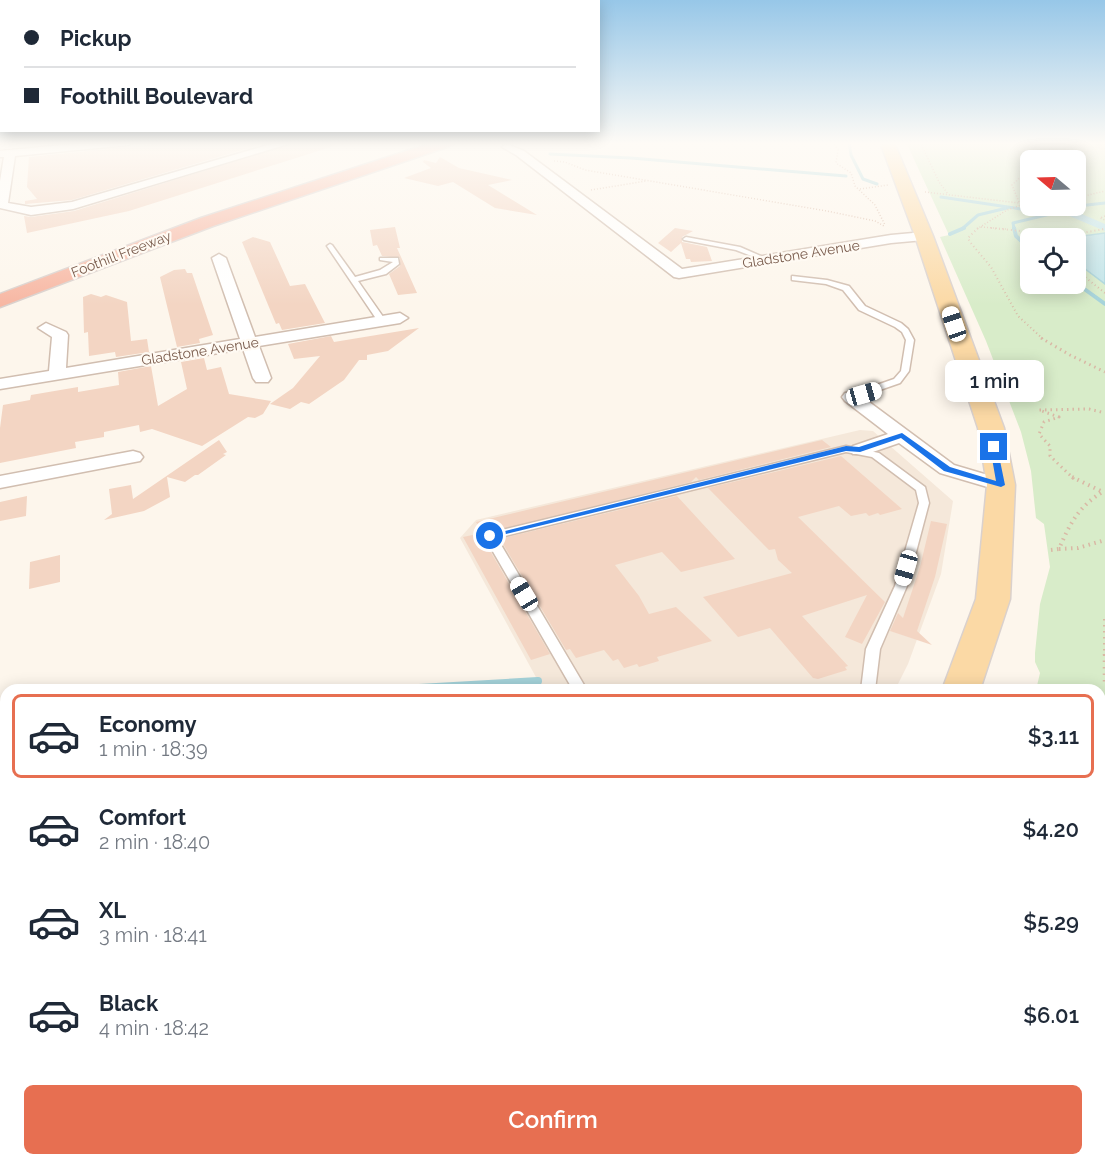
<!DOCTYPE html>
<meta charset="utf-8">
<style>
:root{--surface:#fff;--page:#f6f6f7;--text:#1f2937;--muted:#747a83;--line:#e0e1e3;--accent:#e76f51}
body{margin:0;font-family:Raleway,sans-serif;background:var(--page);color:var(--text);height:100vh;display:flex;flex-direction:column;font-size:22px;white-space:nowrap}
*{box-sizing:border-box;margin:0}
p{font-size:20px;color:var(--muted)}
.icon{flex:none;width:33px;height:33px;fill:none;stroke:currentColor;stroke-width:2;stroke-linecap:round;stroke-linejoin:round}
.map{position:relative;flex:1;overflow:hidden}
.side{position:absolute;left:0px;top:684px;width:1106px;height:482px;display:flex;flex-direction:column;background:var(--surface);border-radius:18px 18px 0 0;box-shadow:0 3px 15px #0003}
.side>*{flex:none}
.top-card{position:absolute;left:0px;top:0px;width:600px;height:132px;box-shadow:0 3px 15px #0003;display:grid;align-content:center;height:132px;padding:0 24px;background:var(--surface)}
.needle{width:39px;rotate:289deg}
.buttons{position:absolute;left:1020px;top:150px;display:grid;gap:12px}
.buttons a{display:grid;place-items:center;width:66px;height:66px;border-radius:9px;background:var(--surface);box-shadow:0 3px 15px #0003;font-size:30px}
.end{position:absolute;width:27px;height:27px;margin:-14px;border:8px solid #1a73e8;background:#fff;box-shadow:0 0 0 3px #fff}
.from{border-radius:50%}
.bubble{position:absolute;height:42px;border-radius:9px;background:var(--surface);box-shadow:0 3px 15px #0003;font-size:20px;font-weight:600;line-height:42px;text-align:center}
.car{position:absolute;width:18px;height:36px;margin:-18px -9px;border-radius:8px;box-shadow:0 0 4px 2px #0007;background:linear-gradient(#fff 24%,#345 0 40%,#fff 0 76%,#345 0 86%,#fff 0)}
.top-card b{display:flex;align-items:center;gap:21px;height:57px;font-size:22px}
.top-card b+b{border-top:2px solid var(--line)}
.top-card i{width:15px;height:15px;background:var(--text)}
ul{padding:10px 0 0;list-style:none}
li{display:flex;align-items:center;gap:18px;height:84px;margin:0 12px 9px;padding:0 12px;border:3px solid transparent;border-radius:9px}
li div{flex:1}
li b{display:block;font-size:22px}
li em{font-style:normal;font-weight:600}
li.current{border-color:var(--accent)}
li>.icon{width:54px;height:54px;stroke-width:1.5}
.primary-button{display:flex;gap:12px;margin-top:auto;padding:12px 24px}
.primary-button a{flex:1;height:69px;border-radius:9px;background:var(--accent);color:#fff;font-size:24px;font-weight:600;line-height:69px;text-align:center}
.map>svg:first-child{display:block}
.residential{fill:#f5e8da}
.green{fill:#d8ecc9;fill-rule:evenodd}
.water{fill:#bfe3e8;stroke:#a5d3da;stroke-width:1.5}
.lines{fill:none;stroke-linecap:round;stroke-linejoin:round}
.stream-far2{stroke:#a5d3da;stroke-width:3}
.stream-far1{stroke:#a5d3da;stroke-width:4}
.stream{stroke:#a5d3da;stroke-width:8}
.canal{fill:#bfe3e8;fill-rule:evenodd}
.building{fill:#f3d5c3}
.lane-casing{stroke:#d1beb0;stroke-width:3}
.street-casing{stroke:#d1beb0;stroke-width:3}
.primary-casing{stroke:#dad1cd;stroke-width:3}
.highway-casing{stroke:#dad1cd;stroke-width:3}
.path-far4{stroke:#d9b8a5;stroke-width:1.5;stroke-dasharray:1 2;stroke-linecap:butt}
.path-far3{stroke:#d9b8a5;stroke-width:2;stroke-dasharray:1 3;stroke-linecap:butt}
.path-far2{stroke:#d9b8a5;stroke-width:3;stroke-dasharray:1.5 4;stroke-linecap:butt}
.path-far1{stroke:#d9b8a5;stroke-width:4;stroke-dasharray:1.5 4.5;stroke-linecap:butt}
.path{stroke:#d9b8a5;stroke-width:4.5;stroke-dasharray:1.5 5;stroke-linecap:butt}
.lane{fill:#fff;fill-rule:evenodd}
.street{fill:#fff;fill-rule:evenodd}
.primary{fill:#fbd9a5;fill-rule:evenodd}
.highway{fill:#f7b7a3;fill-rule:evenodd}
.route{fill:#1a73e8}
.labels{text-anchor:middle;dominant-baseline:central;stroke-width:4.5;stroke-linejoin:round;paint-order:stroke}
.far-street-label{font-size:14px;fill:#7a5c4d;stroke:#fffaf3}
</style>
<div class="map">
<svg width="1105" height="1165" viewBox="0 0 1105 1165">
<rect width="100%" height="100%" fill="#fdf6ec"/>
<!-- residential -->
<path class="residential" d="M 860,430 L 873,431 L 953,501 L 941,574 L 908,664 L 895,690 L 543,690 L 460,538 L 476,520 Z
M 6,775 L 6,1160 L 451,1160 L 444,1165 L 0,1165 L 0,776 Z"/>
<!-- green -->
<path class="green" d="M 906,142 L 1105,142 L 1105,1165 L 750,1165 L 754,1160 L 1100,1160 L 1100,690 L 1036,690 L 1040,673 L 1035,662 L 1035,653 L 1040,604 L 1050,567 L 1044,524 L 1036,518 L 1031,471 L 1021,432 L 986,341 L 940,237 L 949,235 ZM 1030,160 L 1076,160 L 1076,206 L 1030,206 ZM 1030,238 L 1076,238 L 1076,284 L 1030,284 Z"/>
<!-- water -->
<path class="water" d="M 1105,233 L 1105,284 L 1076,262 L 1076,238 L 1068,238 Z"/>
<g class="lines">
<!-- stream-far2 -->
<path class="stream-far2" d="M 849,142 L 851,155 L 863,179 L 877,184
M 550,154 L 631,158 L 846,176
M 941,197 L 1034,211 L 1105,203
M 962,229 L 978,215 L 1007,208
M 1014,229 L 1013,223 L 1059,212 L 1059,208"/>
<!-- stream-far1 -->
<path class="stream-far1" d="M 1014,228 L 1016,236 L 1030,249
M 950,234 L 964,228
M 1076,283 L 1105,304"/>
<!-- stream -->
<path class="stream" d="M 384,690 L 538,681
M 1100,747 L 1105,749
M 0,760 L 6,759"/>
<!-- canal -->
<path class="canal" d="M 1055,206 L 1063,206 L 1105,224 L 1105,231 L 1055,210 Z"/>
</g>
<!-- building -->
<path class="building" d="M 177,142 L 270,142 L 72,200 L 25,204 L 25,201 L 37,199 L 27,187 L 29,157 Z
M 297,142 L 333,142 L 334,146 L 129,211 L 27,233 L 24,216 L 31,217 L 74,211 Z
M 440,157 L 459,168 L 512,180 L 488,185 L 537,215 L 495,208 L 453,182 L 438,186 L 404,178 L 431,168 L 423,162 L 424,160 L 436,163 Z
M 395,227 L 400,248 L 397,248 L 417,293 L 398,295 L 389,274 L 400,266 L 400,258 L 382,256 L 377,245 L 373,246 L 370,230 Z
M 675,228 L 693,231 L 682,237 L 682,242 L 707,247 L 712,261 L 691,262 L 690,259 L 686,259 L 681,243 L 671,252 L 658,243 Z
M 253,237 L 270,242 L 290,286 L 305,284 L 325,323 L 282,330 L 279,323 L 276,324 L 242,242 Z
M 185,269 L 187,273 L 192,273 L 213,335 L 199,339 L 200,343 L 177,347 L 160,277 L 174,270 Z
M 91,294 L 101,297 L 106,295 L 127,302 L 131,341 L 147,339 L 149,352 L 116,357 L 115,352 L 89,356 L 88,332 L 84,333 L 83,297 Z
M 419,328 L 388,351 L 367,355 L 367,360 L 359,360 L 344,380 L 309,404 L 301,402 L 290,409 L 270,404 L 293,388 L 320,356 L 294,359 L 288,344 L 331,336 L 334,342 Z
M 204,358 L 207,370 L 221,367 L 229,394 L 271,401 L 263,414 L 255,418 L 248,417 L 202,446 L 152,429 L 140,432 L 139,425 L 104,432 L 104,437 L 75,442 L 76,448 L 0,463 L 0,428 L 3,405 L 30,400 L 31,395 L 78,387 L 78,392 L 119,385 L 118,372 L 151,366 L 158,406 L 187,389 L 181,362 Z
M 219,440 L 227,452 L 223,454 L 226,455 L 198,475 L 195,475 L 185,482 L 167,477 L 170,497 L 144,511 L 104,520 L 112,514 L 109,489 L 131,485 L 133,499 Z
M 822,440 L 831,447 L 699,480 L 696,477 L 691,482 L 483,534 L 482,537 L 550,654 L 531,660 L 463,537 L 482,533 L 476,522 Z
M 841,456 L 902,509 L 880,515 L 878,513 L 869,516 L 866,513 L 851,516 L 839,506 L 798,517 L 885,602 L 862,644 L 845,637 L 867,595 L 802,616 L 848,666 L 845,667 L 847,670 L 818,679 L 813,678 L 770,628 L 738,637 L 703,597 L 792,573 L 778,560 L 775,549 L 769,550 L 708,488 Z
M 27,496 L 26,516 L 0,521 L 0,502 Z
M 677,496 L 735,559 L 681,572 L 662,552 L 615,565 L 639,596 L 649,614 L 676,607 L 712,641 L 657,657 L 659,661 L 639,667 L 637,664 L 624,668 L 618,659 L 613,661 L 604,650 L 576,658 L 570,649 L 566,650 L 500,539 Z
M 931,521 L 947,524 L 935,577 L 917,631 L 932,645 L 890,631 L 898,613 L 903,618 L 920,567 Z
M 60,555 L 60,582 L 29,589 L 30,562 Z"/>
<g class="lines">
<!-- lane casing -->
<g class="lane-casing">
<path id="lane" d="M 686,237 L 740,247 L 770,260 L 767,262 L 736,250 L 684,240 L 683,239 Z
M 330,244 L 332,245 L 355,277 L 380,270 L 393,262 L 380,260 L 380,258 L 398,258 L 399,264 L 386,274 L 358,281 L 386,321 L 385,323 L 379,323 L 327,246 Z
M 792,276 L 827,280 L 849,286 L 865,306 L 901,323 L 908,329 L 914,340 L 909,371 L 900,383 L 854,399 L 848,399 L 848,395 L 894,379 L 901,371 L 906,340 L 902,332 L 895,327 L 859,310 L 843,290 L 826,284 L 792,280 Z
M 846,446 L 879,453 L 925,487 L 929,503 L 907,586 L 880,649 L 875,690 L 861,690 L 866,649 L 895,586 L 919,503 L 916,490 L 872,457 L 846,452 L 497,538 L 587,690 L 573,690 L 484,536 L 490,533 Z
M 6,803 L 6,815 L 0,818 L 0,804 Z
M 1105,1074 L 1105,1095 L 1100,1097 L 1100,1076 Z
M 340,1160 L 367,1160 L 364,1165 L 337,1165 Z
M 952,1160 L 981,1160 L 978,1165 L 949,1165 Z"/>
</g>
<!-- street casing -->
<g class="street-casing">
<path id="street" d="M 95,142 L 134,142 L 129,145 L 15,156 L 8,203 L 31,207 L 72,202 L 278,142 L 295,142 L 73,209 L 31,215 L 0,208 L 0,181 L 4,157 L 0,157 L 0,151 Z
M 507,144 L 524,151 L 682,269 L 891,235 L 924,232 L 931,236 L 924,240 L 891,243 L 679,278 L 674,277 L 516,155 L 502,147 Z
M 219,254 L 226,258 L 255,337 L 400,313 L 408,318 L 400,323 L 259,346 L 271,378 L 268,382 L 256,382 L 253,378 L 243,349 L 0,389 L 0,379 L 49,371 L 52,337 L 38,328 L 46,323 L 66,332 L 68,335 L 66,368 L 240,339 L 212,258 Z
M 851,392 L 857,393 L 954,465 L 1008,481 L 1011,485 L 1008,489 L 1001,491 L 940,473 L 899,443 L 867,454 L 853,454 L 850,450 L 853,446 L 888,434 L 845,401 L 842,397 L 845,393 Z
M 133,451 L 140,453 L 143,457 L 140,461 L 0,488 L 0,476 Z"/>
</g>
<!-- primary casing -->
<g class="primary-casing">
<path id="primary" d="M 880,142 L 894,142 L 933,236 L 1004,428 L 1015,485 L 1010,599 L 980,690 L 942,690 L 976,599 L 987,485 L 978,428 L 915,236 Z
M 586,1160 L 648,1160 L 646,1165 L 584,1165 Z"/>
</g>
<!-- highway casing -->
<g class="highway-casing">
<path id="highway" d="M 434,142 L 455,142 L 453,145 L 213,226 L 0,307 L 0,294 L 201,218 Z"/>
</g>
<!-- path-far4 -->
<path class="path-far4" d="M 833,142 L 838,150 L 836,163 L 851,173 L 855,186 L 875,205 L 885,225
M 920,142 L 939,182 L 948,194
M 1063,142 L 1105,149
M 1089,142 L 1103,146
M 1038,160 L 1055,144 L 1063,142
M 554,161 L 565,162 L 585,170 L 827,211 L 875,221 L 884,226
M 860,189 L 888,185
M 591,190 L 646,181
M 925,192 L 1019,203
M 1076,198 L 1105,191
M 1019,202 L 1012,185 L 1030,168
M 1105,216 L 1100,218 L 1105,220
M 981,227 L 1006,229
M 977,229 L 1007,210 L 1030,202
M 1102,229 L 1105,229"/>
<!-- path-far3 -->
<path class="path-far3" d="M 978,228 L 968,238 L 970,242 L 991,267 L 1018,316 L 1043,339
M 991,228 L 1021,231 L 1048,238
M 1051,238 L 1105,229
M 1076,270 L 1105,293"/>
<!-- path-far2 -->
<path class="path-far2" d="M 1041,338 L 1070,355 L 1105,372
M 1074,479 L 1050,456 L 1050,446 L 1039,434 L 1044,422 L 1059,417 L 1039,410 L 1089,409 L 1105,413"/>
<!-- path-far1 -->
<path class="path-far1" d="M 1072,477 L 1103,492
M 1059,549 L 1078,548 L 1105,540
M 1051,550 L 1059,549 C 1070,523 1079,506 1104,491
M 1105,619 L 1105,656"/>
<!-- path -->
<path class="path" d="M 1105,654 L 1105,686"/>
<!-- lane -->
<use href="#lane" class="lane"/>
<!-- street -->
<use href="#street" class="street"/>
<!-- primary -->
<use href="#primary" class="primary"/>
<!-- highway -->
<use href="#highway" class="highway"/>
</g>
<!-- sky -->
<linearGradient id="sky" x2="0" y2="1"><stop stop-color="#97c7e8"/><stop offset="0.47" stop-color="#fefbf6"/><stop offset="1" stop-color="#fefbf6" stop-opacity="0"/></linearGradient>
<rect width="1105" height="305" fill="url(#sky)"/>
<!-- route -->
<path class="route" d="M 902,433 L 950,467 L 996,481 L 990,447 L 997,446 L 1005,485 L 1001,487 L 944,471 L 901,438 L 860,452 L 846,451 L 490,538 L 485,536 L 846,446 L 859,447 Z"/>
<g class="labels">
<!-- far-street labels -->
<g class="far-street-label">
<text transform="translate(121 254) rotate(-21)">Foothill Freeway</text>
<text transform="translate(801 254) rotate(-9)">Gladstone Avenue</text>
<text transform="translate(200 351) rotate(-9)">Gladstone Avenue</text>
</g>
</g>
</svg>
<div class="buttons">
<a><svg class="needle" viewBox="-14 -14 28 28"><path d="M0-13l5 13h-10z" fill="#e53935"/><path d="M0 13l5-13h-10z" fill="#747a83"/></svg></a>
<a><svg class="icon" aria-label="locate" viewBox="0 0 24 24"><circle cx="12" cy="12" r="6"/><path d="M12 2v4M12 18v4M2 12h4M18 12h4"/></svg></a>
</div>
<i class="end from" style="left:490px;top:536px"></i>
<i class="end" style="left:994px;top:447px"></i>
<div class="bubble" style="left:945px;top:360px;width:99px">1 min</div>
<i class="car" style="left:954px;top:324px;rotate:341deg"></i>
<i class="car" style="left:864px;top:394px;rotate:74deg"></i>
<i class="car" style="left:906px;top:568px;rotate:196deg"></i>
<i class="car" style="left:524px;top:594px;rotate:329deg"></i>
<div class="top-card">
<b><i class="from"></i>Pickup</b>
<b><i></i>Foothill Boulevard</b>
</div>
<section class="side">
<ul>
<li class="current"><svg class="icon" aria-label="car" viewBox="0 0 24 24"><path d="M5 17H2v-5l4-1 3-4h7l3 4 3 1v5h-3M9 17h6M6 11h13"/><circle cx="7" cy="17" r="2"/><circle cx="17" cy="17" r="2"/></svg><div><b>Economy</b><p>1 min · 18:39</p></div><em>$3.11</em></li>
<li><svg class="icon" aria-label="car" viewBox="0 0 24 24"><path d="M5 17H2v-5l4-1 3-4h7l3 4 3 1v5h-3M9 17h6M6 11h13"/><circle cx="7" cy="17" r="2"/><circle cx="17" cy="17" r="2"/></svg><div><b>Comfort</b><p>2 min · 18:40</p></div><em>$4.20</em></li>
<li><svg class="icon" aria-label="car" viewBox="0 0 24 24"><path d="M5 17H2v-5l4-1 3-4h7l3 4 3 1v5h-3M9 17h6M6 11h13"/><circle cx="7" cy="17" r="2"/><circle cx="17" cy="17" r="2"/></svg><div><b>XL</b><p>3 min · 18:41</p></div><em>$5.29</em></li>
<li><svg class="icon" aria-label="car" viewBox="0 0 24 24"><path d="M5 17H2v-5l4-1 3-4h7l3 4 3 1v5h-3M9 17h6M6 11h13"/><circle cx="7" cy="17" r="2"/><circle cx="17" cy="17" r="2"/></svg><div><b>Black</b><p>4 min · 18:42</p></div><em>$6.01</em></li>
</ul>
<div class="primary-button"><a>Confirm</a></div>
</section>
</div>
